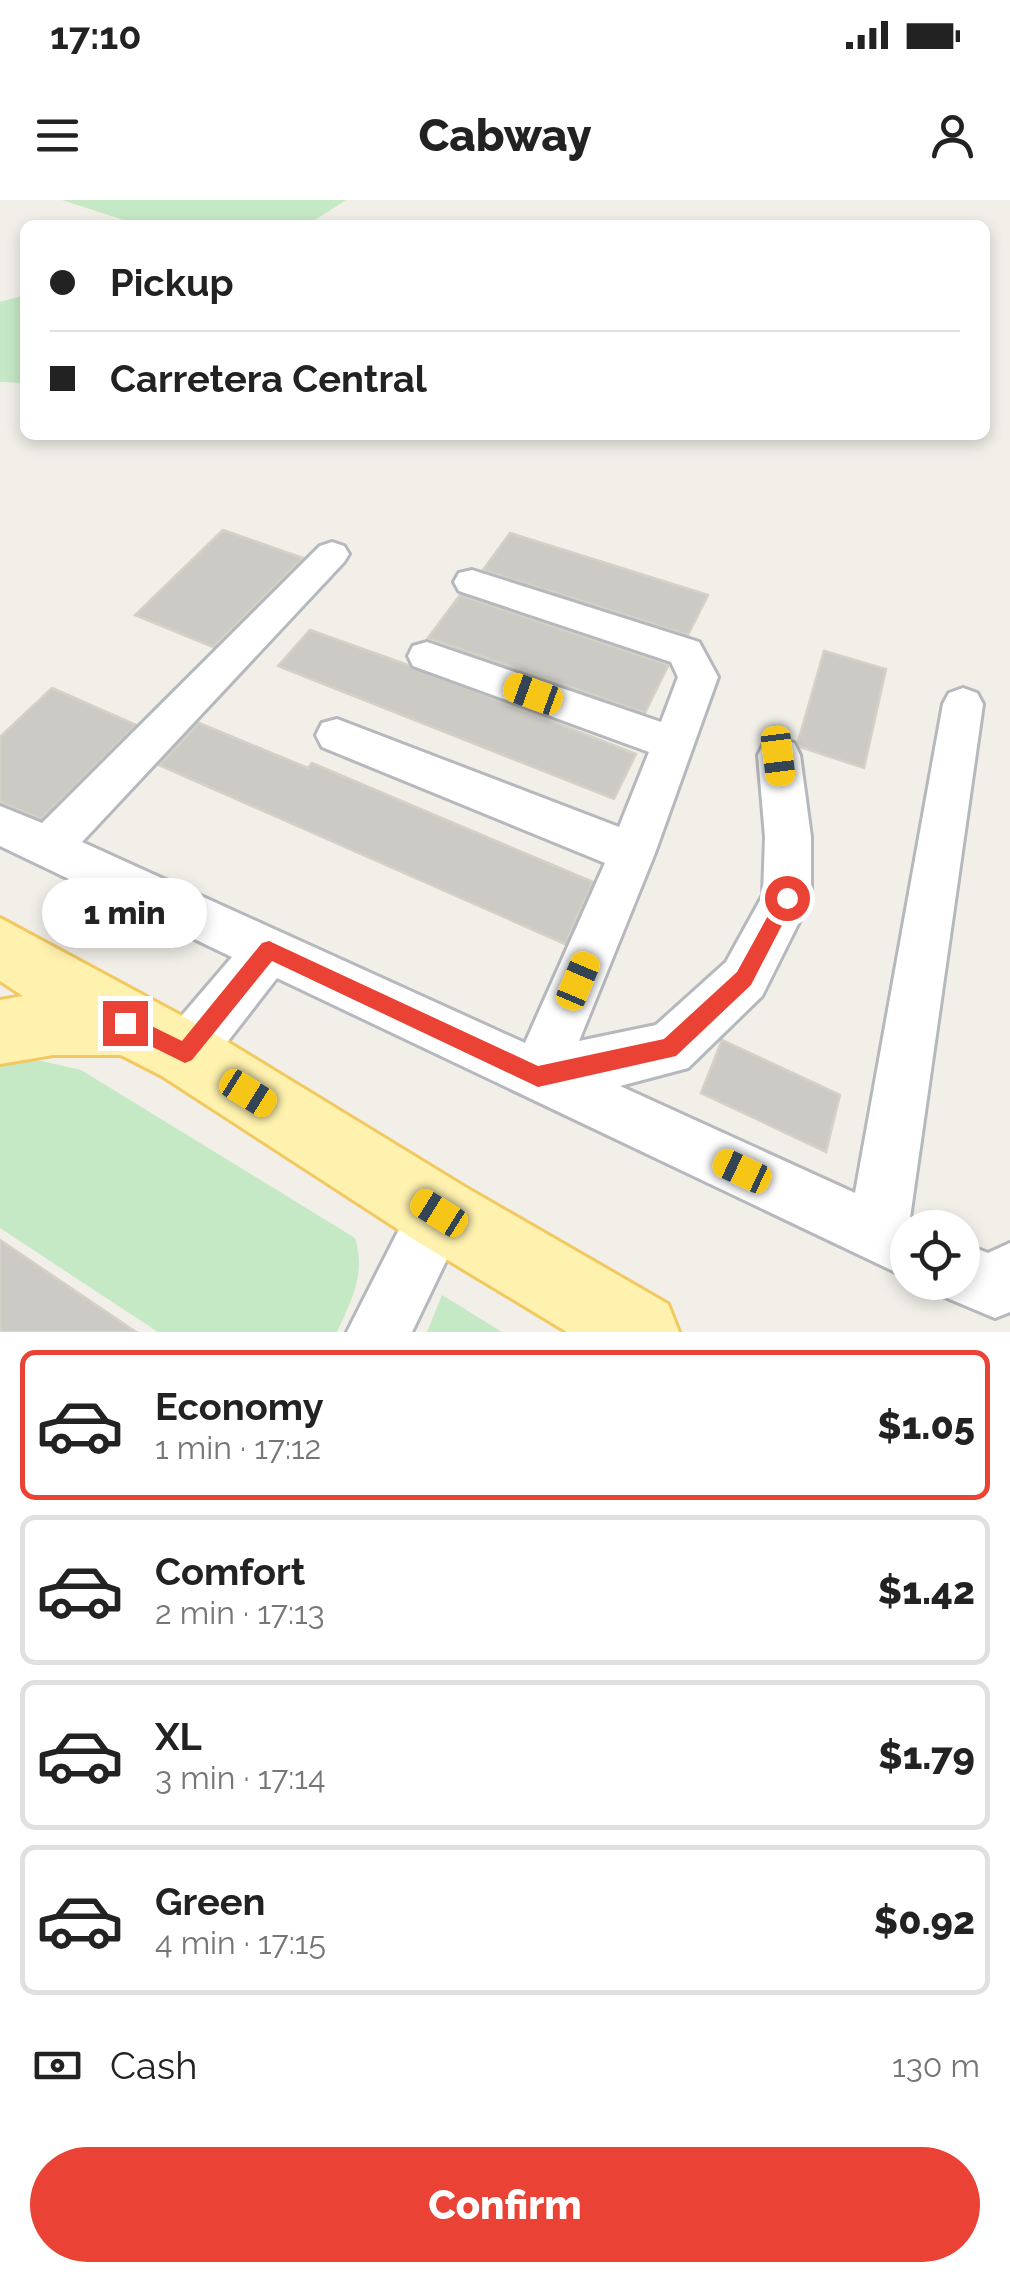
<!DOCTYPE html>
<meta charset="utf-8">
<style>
:root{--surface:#fff;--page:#f2f2f2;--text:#222;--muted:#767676;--line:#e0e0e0;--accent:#ea4335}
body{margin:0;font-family:Raleway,sans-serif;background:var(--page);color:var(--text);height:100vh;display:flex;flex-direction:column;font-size:38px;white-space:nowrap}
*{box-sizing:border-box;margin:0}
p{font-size:32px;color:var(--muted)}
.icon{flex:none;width:55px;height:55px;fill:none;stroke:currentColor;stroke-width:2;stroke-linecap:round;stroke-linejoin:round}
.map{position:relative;height:1132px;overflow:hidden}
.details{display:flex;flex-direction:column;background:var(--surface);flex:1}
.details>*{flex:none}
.hud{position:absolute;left:20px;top:20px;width:970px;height:220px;border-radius:15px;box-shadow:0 5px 15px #0003;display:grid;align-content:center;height:220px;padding:0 30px;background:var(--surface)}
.tools{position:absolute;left:890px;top:1010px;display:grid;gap:20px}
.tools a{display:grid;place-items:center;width:90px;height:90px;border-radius:50%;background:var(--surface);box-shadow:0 5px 15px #0003;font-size:50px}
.end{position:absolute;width:45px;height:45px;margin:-22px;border:12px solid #ea4335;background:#fff;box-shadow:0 0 0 5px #fff}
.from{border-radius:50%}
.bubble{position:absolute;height:70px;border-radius:35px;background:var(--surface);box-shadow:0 5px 15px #0003;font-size:32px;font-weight:800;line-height:70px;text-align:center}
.car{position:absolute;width:30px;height:60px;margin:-30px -15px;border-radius:12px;box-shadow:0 0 8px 2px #0007;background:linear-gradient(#f5c518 24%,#345 0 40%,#f5c518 0 76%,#345 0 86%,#f5c518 0)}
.hud b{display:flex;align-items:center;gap:35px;height:95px;font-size:38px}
.hud b+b{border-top:2px solid var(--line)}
.hud i{width:25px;height:25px;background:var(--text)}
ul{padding:18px 0 0;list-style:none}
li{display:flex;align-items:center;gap:30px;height:150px;margin:0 20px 15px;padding:0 10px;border:5px solid var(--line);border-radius:15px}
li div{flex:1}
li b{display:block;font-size:38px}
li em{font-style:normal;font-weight:800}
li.selected{border-color:var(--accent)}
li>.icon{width:90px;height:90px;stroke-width:1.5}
.pay{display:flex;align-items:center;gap:25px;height:110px;padding:0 30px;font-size:38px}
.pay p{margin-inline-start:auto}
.cta{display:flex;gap:20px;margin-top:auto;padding:20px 30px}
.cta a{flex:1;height:115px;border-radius:60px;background:var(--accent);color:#fff;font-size:40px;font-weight:800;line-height:115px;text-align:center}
.status{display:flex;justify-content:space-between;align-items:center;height:70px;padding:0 50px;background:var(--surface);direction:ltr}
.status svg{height:28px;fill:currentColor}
header{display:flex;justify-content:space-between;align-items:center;height:130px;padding:0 30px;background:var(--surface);font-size:45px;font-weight:800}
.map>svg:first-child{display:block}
.green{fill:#c5e8c5}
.building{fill:#cccac5;stroke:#d6d1c6;stroke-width:2.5}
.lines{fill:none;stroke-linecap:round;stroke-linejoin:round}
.minor-casing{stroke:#b5b8bc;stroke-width:6}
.major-casing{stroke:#f2c960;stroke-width:6}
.minor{fill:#fff;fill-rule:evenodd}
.major{fill:#fff2af;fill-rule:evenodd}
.route{fill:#ea4335}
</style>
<div class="status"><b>17:10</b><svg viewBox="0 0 49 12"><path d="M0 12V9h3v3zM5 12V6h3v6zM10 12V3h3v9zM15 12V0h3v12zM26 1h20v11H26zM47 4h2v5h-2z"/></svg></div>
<header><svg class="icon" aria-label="menu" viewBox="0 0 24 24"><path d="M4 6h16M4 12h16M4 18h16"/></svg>Cabway<svg class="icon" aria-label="person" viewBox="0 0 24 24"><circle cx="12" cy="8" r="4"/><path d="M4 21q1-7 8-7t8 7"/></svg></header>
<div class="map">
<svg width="1010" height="1132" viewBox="0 0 1010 1132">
<rect width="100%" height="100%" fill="#f1efe8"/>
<!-- green -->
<path class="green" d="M 62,0 L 346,0 L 307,25 L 121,25 L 121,19 Z
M 25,95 L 25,183 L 0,182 L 0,102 Z
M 20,856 L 81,870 L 355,1038 C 366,1074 352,1099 337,1132 L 158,1132 L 0,1028 L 0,857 Z
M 442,1095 L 502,1132 L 427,1132 Z"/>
<!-- building -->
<path class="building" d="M 223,330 L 303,358 L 213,447 L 135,415 Z
M 510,333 L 708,395 L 688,435 L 483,370 Z
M 460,395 L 668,465 L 668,466 L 645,513 L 428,438 Z
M 310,430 L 408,465 L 636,554 L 614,599 L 278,466 Z
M 824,451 L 886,469 L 864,568 L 800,547 L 798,542 Z
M 52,488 L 136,525 L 41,619 L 0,602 L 0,537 Z
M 199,523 L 308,568 L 312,563 L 593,682 L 565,744 L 159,565 Z
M 722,840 L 840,895 L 826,952 L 701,893 Z
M 0,1040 L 136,1132 L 0,1132 Z"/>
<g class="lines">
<!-- minor casing -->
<g class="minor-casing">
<path id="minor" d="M 332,342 L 344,346 L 349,354 L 344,362 L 82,642 L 525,843 L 605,663 L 322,547 L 316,535 L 322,523 L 337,519 L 619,627 L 649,552 L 413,466 L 408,456 L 413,446 L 427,442 L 661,522 L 678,477 L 671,462 L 459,391 L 454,382 L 459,373 L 472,370 L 699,442 L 718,477 L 655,653 L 579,841 L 656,825 L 726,762 L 763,695 L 765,637 L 758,555 L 764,543 L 779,538 L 794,543 L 800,555 L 811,637 L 811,698 L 762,796 L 688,868 L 620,886 L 855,993 L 943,504 L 949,493 L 963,488 L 977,493 L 983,504 L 910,1018 L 930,1028 L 908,1028 L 908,1078 L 277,778 L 204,872 L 185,880 L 166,872 L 158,853 L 166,834 L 232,757 L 0,646 L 0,606 L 42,623 L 320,346 Z
M 439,983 L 460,992 L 469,1013 L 412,1132 L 347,1132 L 418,992 Z
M 962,1043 L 988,1053 L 1010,1043 L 1010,1112 L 995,1118 L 940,1095 L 935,1082 L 962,1082 Z"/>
</g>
<!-- major casing -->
<g class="major-casing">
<path id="major" d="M 0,718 L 208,830 L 465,987 L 668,1104 L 679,1132 L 567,1132 L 413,1039 L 162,876 L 121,855 L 53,855 L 0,864 L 0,800 L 23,796 L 0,781 Z"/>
</g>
<!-- minor -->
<use href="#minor" class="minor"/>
<!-- major -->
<use href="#major" class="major"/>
</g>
<!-- route -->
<path class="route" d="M 787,690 L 796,698 L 751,785 L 676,856 L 538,887 L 272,761 L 192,860 L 185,863 L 118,830 L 115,823 L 125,813 L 182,841 L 262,743 L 269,741 L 538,866 L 664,839 L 737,772 L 781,692 Z"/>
</svg>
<div class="tools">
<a><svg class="icon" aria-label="locate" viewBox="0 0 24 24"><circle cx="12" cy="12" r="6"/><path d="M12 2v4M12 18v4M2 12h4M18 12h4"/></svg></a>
</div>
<i class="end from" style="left:787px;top:698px"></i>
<i class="end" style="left:125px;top:823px"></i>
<div class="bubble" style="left:42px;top:678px;width:165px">1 min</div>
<i class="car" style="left:533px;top:494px;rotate:290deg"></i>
<i class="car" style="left:778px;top:556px;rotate:173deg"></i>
<i class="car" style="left:578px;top:781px;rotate:23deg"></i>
<i class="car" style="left:248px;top:893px;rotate:122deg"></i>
<i class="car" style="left:742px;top:971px;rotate:295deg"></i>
<i class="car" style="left:439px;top:1013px;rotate:302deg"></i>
<div class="hud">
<b><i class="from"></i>Pickup</b>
<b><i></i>Carretera Central</b>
</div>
</div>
<section class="details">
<ul>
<li class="selected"><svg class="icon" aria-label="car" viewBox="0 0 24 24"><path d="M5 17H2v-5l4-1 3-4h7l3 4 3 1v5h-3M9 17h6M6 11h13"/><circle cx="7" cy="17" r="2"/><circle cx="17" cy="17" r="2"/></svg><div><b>Economy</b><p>1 min · 17:12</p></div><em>$1.05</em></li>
<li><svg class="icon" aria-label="car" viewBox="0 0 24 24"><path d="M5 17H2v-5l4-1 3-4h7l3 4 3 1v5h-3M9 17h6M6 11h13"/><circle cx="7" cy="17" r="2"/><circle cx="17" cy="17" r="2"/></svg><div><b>Comfort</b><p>2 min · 17:13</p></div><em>$1.42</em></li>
<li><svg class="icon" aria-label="car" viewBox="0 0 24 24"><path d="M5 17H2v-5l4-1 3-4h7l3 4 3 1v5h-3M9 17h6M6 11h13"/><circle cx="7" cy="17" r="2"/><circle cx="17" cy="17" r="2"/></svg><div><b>XL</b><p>3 min · 17:14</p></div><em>$1.79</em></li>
<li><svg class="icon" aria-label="car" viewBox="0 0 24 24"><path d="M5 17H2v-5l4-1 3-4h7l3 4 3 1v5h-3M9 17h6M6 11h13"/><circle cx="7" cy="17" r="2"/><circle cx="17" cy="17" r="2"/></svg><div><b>Green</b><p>4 min · 17:15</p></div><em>$0.92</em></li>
</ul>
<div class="pay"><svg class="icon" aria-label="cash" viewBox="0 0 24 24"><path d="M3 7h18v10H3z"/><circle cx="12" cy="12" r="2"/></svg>Cash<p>130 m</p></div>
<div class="cta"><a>Confirm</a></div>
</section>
